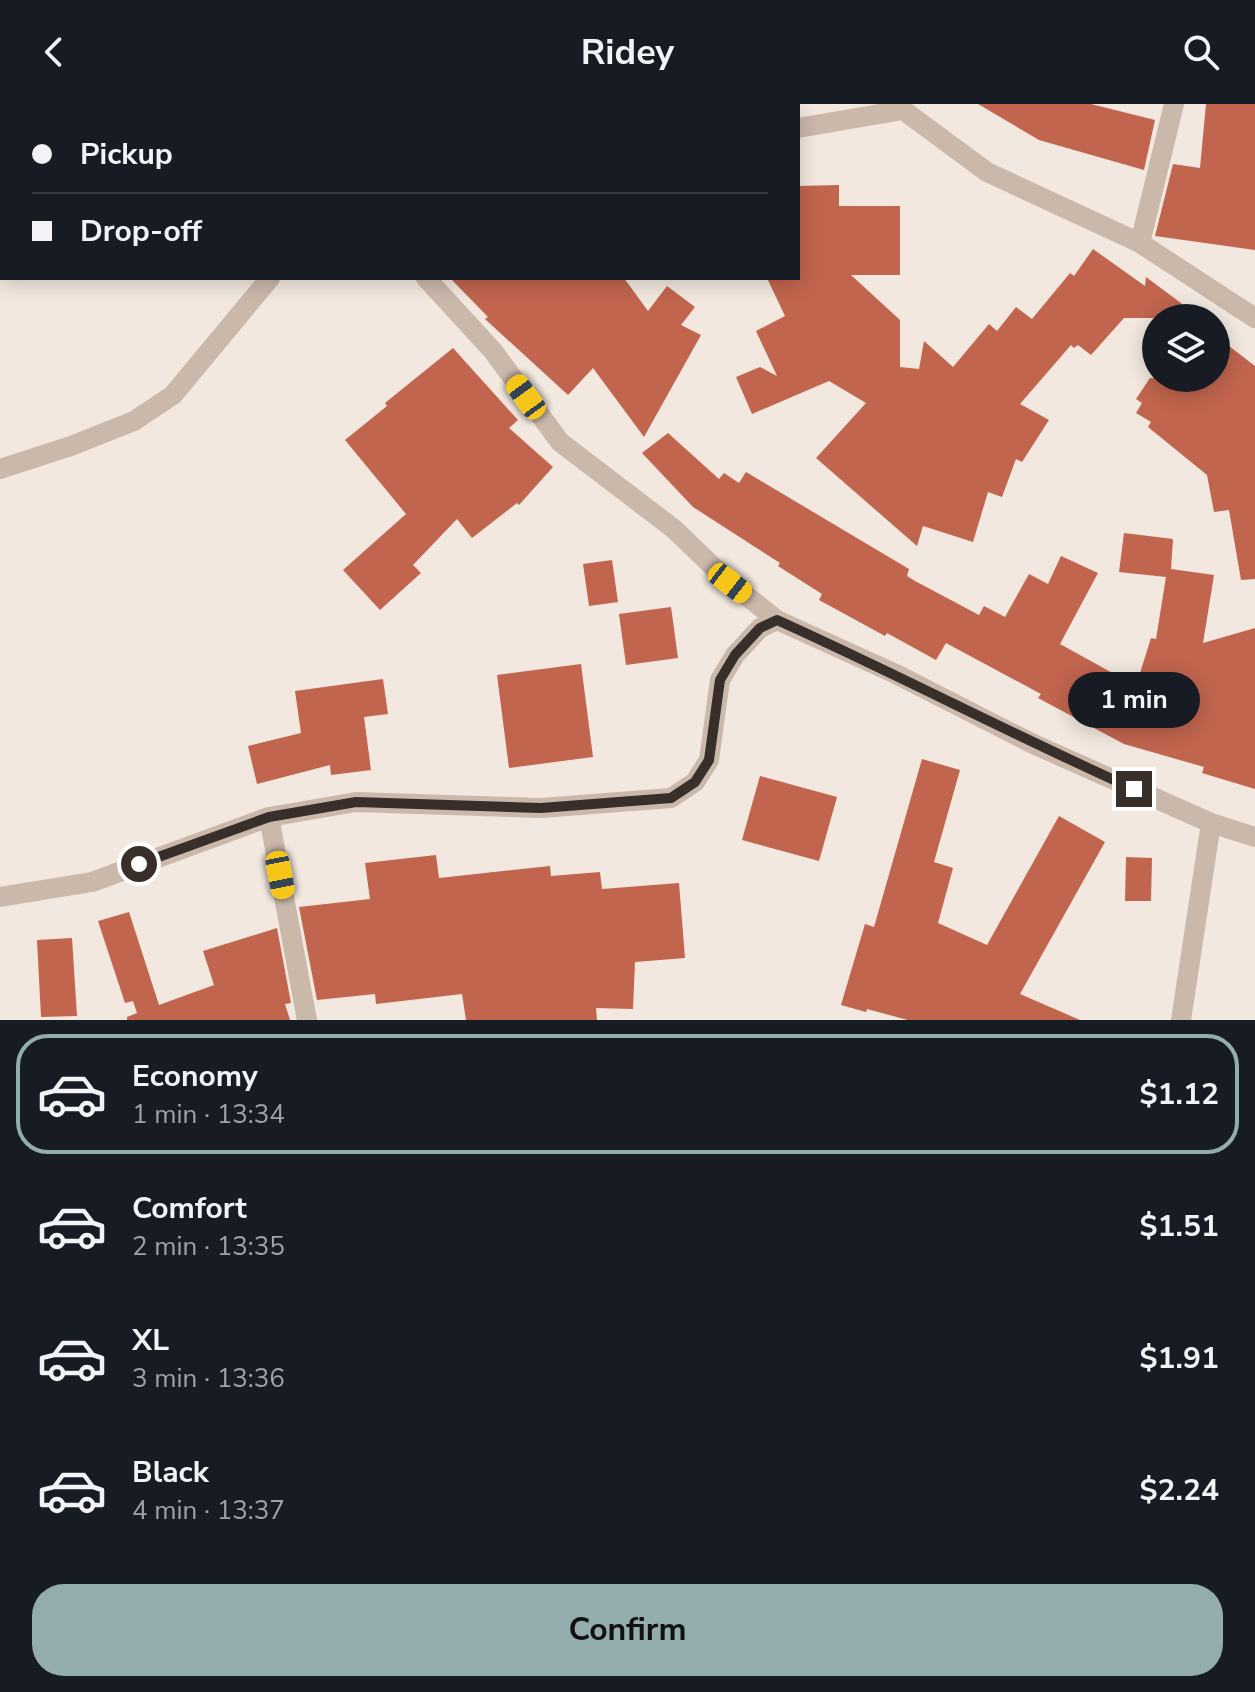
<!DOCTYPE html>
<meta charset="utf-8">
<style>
:root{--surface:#171b24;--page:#242831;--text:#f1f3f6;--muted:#9ea1a6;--line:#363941;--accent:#93adaf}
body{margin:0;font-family:"Nunito Sans",sans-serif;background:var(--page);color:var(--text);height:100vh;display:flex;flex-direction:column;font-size:30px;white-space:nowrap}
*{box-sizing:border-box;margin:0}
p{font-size:26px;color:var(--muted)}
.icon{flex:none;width:44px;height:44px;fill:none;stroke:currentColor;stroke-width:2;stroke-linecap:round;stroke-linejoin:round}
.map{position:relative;height:916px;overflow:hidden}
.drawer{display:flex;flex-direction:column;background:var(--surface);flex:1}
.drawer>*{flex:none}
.top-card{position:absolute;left:0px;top:0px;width:800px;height:176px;box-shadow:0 4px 20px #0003;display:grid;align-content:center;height:176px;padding:0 32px;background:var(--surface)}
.buttons{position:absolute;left:1142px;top:200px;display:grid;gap:16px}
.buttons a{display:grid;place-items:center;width:88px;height:88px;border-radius:50%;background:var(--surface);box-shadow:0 4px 20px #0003;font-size:40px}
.end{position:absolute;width:36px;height:36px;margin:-18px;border:10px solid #382e2a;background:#fff;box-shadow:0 0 0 4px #fff}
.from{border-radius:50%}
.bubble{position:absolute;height:56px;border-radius:28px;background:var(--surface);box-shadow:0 4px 20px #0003;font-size:26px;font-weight:700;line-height:56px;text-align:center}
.car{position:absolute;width:24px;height:48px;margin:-24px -12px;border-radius:10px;box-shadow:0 0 6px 2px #0007;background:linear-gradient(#f5c518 24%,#345 0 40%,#f5c518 0 76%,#345 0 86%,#f5c518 0)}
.top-card b{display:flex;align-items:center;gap:28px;height:76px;font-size:30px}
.top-card b+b{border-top:2px solid var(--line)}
.top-card i{width:20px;height:20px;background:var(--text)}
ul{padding:14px 0 0;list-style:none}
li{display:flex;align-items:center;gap:24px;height:120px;margin:0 16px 12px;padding:0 16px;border:4px solid transparent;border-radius:32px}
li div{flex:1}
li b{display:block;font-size:30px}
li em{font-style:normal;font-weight:700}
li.selected{border-color:var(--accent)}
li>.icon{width:72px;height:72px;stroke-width:1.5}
.button{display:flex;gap:16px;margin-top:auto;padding:16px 32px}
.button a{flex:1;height:92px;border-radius:32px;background:var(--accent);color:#111;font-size:32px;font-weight:700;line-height:92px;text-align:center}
header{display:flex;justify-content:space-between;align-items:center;height:104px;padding:0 32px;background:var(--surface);font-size:36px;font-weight:700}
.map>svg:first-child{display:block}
.building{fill:#c1654e}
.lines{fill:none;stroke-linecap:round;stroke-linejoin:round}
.street{stroke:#cab8ab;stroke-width:20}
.route{stroke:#382e2a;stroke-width:10}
</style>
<header><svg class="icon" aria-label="back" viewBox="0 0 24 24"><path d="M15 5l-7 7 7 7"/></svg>Ridey<svg class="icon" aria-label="search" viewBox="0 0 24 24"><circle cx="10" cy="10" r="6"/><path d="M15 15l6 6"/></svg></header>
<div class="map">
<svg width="1255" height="916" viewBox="0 0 1255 916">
<rect width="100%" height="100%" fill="#f2e8df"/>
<!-- building -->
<path class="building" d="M 978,0 L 1091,0 L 1155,16 L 1144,66 L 1039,36 Z
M 1206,0 L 1255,0 L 1255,146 L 1155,132 L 1173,60 L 1200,64 Z
M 839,81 L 839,102 L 900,102 L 900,171 L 851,171 L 900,216 L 900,263 L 919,265 L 924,237 L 953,263 L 989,220 L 997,227 L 1016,203 L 1032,215 L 1070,169 L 1074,172 L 1093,145 L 1145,182 L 1146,173 L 1201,214 L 1124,214 L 1091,251 L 1078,241 L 1074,244 L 1071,241 L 1020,300 L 1049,316 L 1022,358 L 1016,355 L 1002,393 L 988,388 L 973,438 L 923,422 L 917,442 L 816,354 L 866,299 L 829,277 L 752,310 L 736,273 L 760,263 L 777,272 L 756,227 L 785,212 L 767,174 L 798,174 L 798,82 Z
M 450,174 L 624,174 L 648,207 L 667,182 L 695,203 L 681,221 L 701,231 L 644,333 L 593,264 L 568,291 L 485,215 L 488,213 Z
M 1216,232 L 1255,262 L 1255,475 L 1241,476 L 1229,406 L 1214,408 L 1207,371 L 1148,323 L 1151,318 L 1136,309 L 1142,299 L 1136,295 L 1150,274 L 1216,274 Z
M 453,244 L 518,316 L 509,324 L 553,363 L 519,401 L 517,399 L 472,434 L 457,415 L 413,461 L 421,469 L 380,506 L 343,466 L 406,410 L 345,336 L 387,302 L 385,299 Z
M 668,329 L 719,375 L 724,369 L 739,379 L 746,368 L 909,465 L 907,472 L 915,477 L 979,511 L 984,502 L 1005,513 L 1029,470 L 1048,480 L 1061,452 L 1098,469 L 1060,540 L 1136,582 L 1151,534 L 1156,535 L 1166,473 L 1119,468 L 1124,429 L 1173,435 L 1171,465 L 1214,471 L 1203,539 L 1255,524 L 1255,685 L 1202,669 L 1204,663 L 1124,640 L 1038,594 L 1041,590 L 946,539 L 936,556 L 887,529 L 885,532 L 819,496 L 822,490 L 778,462 L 780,459 L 693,403 L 642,349 Z
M 612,456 L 618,498 L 589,502 L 583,460 Z
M 671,503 L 678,554 L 626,561 L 619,510 Z
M 581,560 L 593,653 L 509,664 L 497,571 Z
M 383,575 L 388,610 L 364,613 L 371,666 L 331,671 L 330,661 L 257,680 L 248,642 L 301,629 L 295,587 Z
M 922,655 L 960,666 L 934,758 L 953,764 L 938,819 L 987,841 L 1059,712 L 1105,738 L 1020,890 L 1080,916 L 908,916 L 867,905 L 866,908 L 841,901 L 865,820 L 874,823 Z
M 760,672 L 837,693 L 819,757 L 742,736 Z
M 436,751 L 439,774 L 550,762 L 551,772 L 600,768 L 602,785 L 679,779 L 685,854 L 635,858 L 633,905 L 596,904 L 597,916 L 466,916 L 462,890 L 376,900 L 375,890 L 317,896 L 299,803 L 370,795 L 365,759 Z
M 1126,753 L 1152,754 L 1151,797 L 1125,797 Z
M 129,808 L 159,901 L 214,881 L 203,847 L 277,824 L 291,899 L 285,900 L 290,916 L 127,916 L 127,913 L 137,909 L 133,897 L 125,899 L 98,817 Z
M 72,834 L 77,912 L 41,913 L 37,836 Z"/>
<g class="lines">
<!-- street -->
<path class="street" d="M 237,0 L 239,2
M 899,0 L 903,6 L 987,68 L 1140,139 L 1255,214
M 798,24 L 903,6
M 1140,139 L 1174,0
M 426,174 L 493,247 L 560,338 L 674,425 L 730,479 L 777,516 L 896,570 L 1031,639 L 1211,719 L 1255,733
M 0,365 L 71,342 L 134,317 L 173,291 L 270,174
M 269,713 L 307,916
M 0,793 L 92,778 L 269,713 L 356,698 L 541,704 L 671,694 L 695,678 L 709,656 L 720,576 L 735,551 L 760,524 L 777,516
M 1181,916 L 1211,719"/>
</g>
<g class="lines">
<!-- route -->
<path class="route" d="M 139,760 L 269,713 L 356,698 L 541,704 L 671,694 L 695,678 L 709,656 L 720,576 L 735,551 L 760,524 L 777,516 C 897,570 1013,631 1134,685"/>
</g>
</svg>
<div class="buttons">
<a><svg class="icon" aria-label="layers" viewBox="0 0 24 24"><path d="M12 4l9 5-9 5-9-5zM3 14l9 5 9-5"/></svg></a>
</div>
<i class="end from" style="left:139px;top:760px"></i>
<i class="end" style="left:1134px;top:685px"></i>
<div class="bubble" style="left:1068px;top:568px;width:132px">1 min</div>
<i class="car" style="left:526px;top:293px;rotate:324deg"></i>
<i class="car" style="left:730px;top:479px;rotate:128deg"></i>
<i class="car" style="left:280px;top:771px;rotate:169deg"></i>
<div class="top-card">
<b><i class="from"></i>Pickup</b>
<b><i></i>Drop-off</b>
</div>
</div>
<section class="drawer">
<ul>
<li class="selected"><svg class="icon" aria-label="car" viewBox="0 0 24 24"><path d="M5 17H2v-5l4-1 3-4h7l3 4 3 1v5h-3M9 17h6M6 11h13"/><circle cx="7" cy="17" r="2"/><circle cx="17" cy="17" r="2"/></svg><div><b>Economy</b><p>1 min · 13:34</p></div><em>$1.12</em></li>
<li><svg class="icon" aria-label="car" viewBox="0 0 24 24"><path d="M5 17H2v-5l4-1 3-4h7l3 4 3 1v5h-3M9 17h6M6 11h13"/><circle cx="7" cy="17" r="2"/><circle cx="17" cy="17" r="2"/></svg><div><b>Comfort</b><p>2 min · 13:35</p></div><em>$1.51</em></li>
<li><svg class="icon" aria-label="car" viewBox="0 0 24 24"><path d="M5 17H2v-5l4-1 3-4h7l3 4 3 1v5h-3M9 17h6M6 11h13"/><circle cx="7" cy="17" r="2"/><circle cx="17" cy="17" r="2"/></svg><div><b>XL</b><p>3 min · 13:36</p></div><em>$1.91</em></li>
<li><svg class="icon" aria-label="car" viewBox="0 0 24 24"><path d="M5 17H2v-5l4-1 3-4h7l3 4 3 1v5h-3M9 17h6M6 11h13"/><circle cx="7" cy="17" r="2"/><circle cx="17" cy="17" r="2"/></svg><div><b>Black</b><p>4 min · 13:37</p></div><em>$2.24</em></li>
</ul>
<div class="button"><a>Confirm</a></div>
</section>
